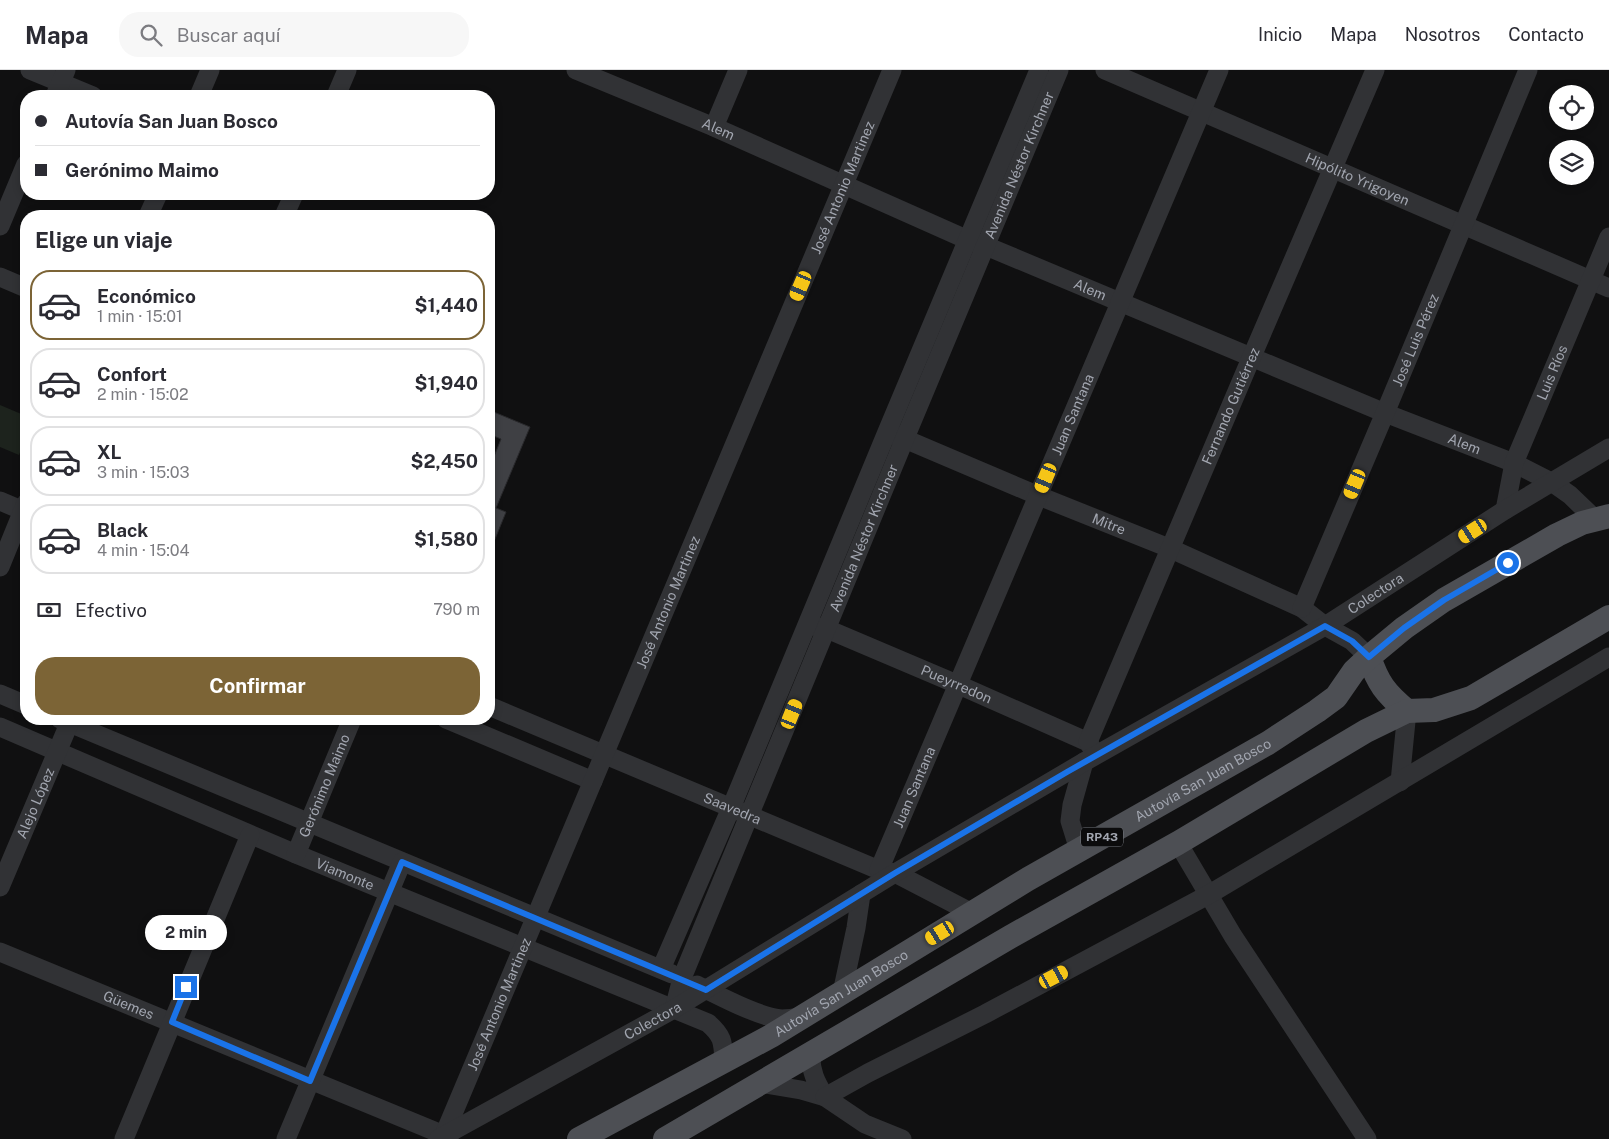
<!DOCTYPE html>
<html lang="es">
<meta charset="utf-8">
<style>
:root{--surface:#fff;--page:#f7f7f7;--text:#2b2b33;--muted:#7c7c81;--line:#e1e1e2;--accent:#7c6436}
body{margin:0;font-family:"Public Sans",sans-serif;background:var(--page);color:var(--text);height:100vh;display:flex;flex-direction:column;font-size:19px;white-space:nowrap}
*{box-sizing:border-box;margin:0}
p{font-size:16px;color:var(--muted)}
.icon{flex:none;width:28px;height:28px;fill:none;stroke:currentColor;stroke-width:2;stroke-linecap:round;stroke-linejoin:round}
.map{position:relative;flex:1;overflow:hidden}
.side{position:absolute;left:20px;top:140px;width:475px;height:515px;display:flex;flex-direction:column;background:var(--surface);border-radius:20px;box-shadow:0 2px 8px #0003}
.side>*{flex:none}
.banner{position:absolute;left:20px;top:20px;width:475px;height:110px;border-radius:20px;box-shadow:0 2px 8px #0003;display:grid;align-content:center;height:110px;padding:0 15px;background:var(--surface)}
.tools{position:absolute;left:1549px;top:15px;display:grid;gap:10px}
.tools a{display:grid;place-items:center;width:45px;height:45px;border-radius:50%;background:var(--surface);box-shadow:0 2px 8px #0003;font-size:25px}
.end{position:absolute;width:22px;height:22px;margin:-11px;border:6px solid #1a73e8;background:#fff;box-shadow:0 0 0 2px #fff}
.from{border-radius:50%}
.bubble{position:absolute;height:35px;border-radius:18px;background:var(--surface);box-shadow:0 2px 8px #0003;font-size:16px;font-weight:700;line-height:35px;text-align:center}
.car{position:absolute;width:15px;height:30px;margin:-15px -8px;border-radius:6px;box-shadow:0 0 4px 1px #0007;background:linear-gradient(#f5c518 24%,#345 0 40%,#f5c518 0 76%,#345 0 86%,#f5c518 0)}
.banner b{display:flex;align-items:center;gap:18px;height:48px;font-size:19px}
.banner b+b{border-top:1px solid var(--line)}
.banner i{width:12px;height:12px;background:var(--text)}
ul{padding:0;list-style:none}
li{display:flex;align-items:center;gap:15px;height:70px;margin:0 10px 8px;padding:0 5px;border:2px solid var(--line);border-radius:20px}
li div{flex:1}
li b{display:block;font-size:19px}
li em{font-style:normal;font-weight:700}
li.current{border-color:var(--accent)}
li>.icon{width:45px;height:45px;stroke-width:1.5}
h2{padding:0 15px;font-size:22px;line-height:60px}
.pay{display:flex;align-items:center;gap:12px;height:55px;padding:0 15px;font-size:19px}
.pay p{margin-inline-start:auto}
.action{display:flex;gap:10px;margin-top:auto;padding:10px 15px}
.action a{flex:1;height:58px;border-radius:20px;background:var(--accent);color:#fff;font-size:20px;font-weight:700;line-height:58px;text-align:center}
header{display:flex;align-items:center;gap:30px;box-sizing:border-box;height:70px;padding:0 25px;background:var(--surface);border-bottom:1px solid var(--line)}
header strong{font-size:24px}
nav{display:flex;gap:28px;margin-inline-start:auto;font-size:18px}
.search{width:350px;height:45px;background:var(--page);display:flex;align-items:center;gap:12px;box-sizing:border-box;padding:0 18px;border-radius:20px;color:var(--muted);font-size:19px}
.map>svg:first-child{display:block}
.green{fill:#1d231d}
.building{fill:#3f4044;stroke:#2a2a2d}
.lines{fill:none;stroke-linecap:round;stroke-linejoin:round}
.minor{stroke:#313235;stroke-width:19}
.major{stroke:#4d4f54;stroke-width:24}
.route{stroke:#1a73e8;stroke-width:6}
.labels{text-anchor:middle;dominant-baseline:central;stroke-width:4;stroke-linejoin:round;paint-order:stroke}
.shield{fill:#0b0b0c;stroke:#75787f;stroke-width:1}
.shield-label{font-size:12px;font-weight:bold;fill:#a2a6b0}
.street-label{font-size:14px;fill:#a2a6b0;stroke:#0b0b0c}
</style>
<header>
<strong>Mapa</strong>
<div class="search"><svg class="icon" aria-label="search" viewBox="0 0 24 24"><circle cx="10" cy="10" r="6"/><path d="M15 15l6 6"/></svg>Buscar aquí</div>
<nav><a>Inicio</a><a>Mapa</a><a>Nosotros</a><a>Contacto</a></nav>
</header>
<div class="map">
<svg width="1609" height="1069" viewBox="0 0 1609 1069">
<rect width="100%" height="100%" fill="#101011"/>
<!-- green -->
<path class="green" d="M 0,335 L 26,346 L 26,367 L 19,385 L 0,377 Z"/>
<!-- building -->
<path class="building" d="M 489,340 L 530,357 L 496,438 L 506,442 L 489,484 L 489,399 L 501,369 L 489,364 Z"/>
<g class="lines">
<!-- minor -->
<g class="minor">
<path d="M 30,0 L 93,26"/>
<path id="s1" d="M 576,0 L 714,57 L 968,170 L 986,176 L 1385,343 L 1514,393 L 1553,413 L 1570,425 L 1596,450"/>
<path id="s2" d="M 1105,0 L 1609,218"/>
<path d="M 55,26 L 66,0"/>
<path d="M 199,26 L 210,0"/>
<path d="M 336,26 L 347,0"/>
<path d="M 714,57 L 738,0"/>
<path d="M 148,146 L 158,124"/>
<path d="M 284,146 L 294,124"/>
<path d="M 0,156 L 26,94"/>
<path d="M 0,207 L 26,218"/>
<path id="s3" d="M 893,364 L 1039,426 L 1169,478 L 1302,538 L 1325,556 L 1352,571 L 1369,587"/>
<path d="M 0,431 L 26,442"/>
<path id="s4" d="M 1505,440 L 1514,393 L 1609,167"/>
<path d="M 0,497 L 26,433"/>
<path id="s5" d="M 1302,538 L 1385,343 L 1528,0"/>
<path id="s6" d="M 814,556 L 827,559 L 959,615 L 1088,672 L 1095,683"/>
<path d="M 0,624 L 26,635"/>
<path id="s7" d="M 489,636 L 879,800 L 895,803 L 972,843"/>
<path d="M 60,649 L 672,904"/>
<path d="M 446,649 L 593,711"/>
<path id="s8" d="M 0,657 L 296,784 L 708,953 C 723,966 723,972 724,991"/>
<path id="s9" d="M 1088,672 C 1182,447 1279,224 1375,0"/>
<path d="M 1400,712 L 1407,641"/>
<path d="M 1178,773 L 1233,866 L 1367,1069"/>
<path d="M 1079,780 L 1070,751 L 1072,735 L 1084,692"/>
<path id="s10" d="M 296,784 L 352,649"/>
<path id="s11" d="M 879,800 L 1219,0"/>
<path id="s12" d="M 0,817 L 71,649"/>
<path id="s13" d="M 0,882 L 444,1065 L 449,1069"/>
<path d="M 661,899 L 731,738 L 887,362 L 1039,0"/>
<path d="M 697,915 C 720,926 758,947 782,949 C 788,949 795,948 802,947"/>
<path d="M 842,923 L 856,858 L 861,824"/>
<path id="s14" d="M 674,939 L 682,908 L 905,368 L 1059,0"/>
<path d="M 760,1013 L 801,1020 L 825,1027 C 816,1012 810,1001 811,983"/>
<path id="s15" d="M 444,1065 L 892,0"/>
<path d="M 124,1069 L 250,765"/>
<path d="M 286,1069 L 402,792"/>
<path id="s16" d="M 438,1069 L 674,939 L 895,803 L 1084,692 L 1325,556 L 1505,440 L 1609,378"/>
<path d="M 902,1069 L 865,1054 L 825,1027 L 868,1003 L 985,944 L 1208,825 L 1609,587"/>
</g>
<!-- major -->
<g class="major">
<path d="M 1369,587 C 1378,613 1385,623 1407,641"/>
<path id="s17" d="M 579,1069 L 771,966 L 1028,809 L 1268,673 L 1317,641 L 1336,627 L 1354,601 L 1369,587 L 1404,558 L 1444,530 L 1557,465 L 1582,453 L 1609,446"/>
<path d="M 665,1069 L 1010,867 L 1178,773 L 1366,661 L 1407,641 L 1434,640 L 1471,628 L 1609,547"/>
</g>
</g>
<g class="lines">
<!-- route -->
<path class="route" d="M 186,917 L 172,952 L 310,1011 L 402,792 L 706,920 L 895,803 L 1067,702 L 1325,556 L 1352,571 L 1369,587 L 1404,558 L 1444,530 L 1508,493"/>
</g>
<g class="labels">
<!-- shield labels -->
<rect class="shield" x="1081" y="757.5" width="42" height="19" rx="4"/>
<g class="shield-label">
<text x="1102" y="767">RP43</text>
</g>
<!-- street labels -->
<g class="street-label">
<text stroke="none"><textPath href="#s1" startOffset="154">Alem</textPath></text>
<text stroke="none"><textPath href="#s14" startOffset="912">Avenida Néstor Kirchner</textPath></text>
<text stroke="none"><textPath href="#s2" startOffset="275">Hipólito Yrigoyen</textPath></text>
<text stroke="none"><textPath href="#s15" startOffset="1028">José Antonio Martinez</textPath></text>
<text stroke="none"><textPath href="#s1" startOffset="559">Alem</textPath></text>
<text stroke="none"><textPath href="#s5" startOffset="291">José Luis Pérez</textPath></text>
<text stroke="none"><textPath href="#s4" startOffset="146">Luis Ríos</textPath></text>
<text stroke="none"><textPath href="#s9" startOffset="365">Fernando Gutiérrez</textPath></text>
<text stroke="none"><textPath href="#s11" startOffset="495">Juan Santana</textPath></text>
<text stroke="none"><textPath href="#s1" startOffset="964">Alem</textPath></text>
<text stroke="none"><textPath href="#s3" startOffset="234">Mitre</textPath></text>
<text stroke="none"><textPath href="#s14" startOffset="508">Avenida Néstor Kirchner</textPath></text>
<text stroke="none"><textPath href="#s16" startOffset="1085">Colectora</textPath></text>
<text stroke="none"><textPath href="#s15" startOffset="578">José Antonio Martinez</textPath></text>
<text stroke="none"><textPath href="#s6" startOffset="154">Pueyrredon</textPath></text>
<text stroke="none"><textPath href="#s17" startOffset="720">Autovía San Juan Bosco</textPath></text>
<text stroke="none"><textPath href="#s10" startOffset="74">Gerónimo Maimo</textPath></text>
<text stroke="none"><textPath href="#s11" startOffset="90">Juan Santana</textPath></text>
<text stroke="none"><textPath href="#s12" startOffset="91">Alejo López</textPath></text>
<text stroke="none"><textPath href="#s7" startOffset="264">Saavedra</textPath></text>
<text stroke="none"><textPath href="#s8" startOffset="375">Viamonte</textPath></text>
<text stroke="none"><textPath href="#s17" startOffset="300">Autovía San Juan Bosco</textPath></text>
<text stroke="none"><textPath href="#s13" startOffset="139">Güemes</textPath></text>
<text stroke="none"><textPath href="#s15" startOffset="142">José Antonio Martinez</textPath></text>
<text stroke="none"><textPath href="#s16" startOffset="245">Colectora</textPath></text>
</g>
</g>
</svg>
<div class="tools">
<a><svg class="icon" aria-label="locate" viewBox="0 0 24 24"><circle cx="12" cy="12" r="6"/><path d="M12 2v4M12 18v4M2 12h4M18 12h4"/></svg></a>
<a><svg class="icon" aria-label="layers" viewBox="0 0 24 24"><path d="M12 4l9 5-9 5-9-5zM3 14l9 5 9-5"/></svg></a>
</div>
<i class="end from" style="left:1508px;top:493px"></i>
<i class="end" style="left:186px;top:917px"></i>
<div class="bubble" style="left:145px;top:845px;width:82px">2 min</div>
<i class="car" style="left:801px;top:216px;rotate:203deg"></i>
<i class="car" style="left:1046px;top:408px;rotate:203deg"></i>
<i class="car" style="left:1355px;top:414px;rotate:203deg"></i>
<i class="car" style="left:1473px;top:461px;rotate:237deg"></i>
<i class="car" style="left:792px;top:644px;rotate:22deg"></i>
<i class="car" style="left:940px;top:863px;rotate:239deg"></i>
<i class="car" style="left:1054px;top:907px;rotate:62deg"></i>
<div class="banner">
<b><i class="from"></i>Autovía San Juan Bosco</b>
<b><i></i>Gerónimo Maimo</b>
</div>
<section class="side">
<h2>Elige un viaje</h2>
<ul>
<li class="current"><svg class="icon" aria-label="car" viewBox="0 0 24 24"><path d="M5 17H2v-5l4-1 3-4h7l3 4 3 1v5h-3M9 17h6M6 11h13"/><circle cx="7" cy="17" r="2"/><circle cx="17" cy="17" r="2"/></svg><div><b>Económico</b><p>1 min · 15:01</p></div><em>$1,440</em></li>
<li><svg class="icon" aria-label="car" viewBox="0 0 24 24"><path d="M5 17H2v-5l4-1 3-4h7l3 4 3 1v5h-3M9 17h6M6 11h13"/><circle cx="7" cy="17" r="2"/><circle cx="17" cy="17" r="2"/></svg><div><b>Confort</b><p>2 min · 15:02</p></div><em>$1,940</em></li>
<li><svg class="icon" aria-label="car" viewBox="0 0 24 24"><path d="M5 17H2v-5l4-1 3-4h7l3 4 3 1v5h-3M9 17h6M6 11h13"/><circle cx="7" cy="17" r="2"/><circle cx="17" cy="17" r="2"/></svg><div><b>XL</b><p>3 min · 15:03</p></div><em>$2,450</em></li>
<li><svg class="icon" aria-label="car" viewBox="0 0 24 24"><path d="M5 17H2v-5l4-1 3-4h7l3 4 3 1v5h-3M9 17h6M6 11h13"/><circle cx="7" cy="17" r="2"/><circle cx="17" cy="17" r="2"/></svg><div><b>Black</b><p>4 min · 15:04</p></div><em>$1,580</em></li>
</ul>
<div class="pay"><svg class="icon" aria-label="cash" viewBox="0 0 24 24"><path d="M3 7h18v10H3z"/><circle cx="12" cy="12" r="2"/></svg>Efectivo<p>790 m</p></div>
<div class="action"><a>Confirmar</a></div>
</section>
</div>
